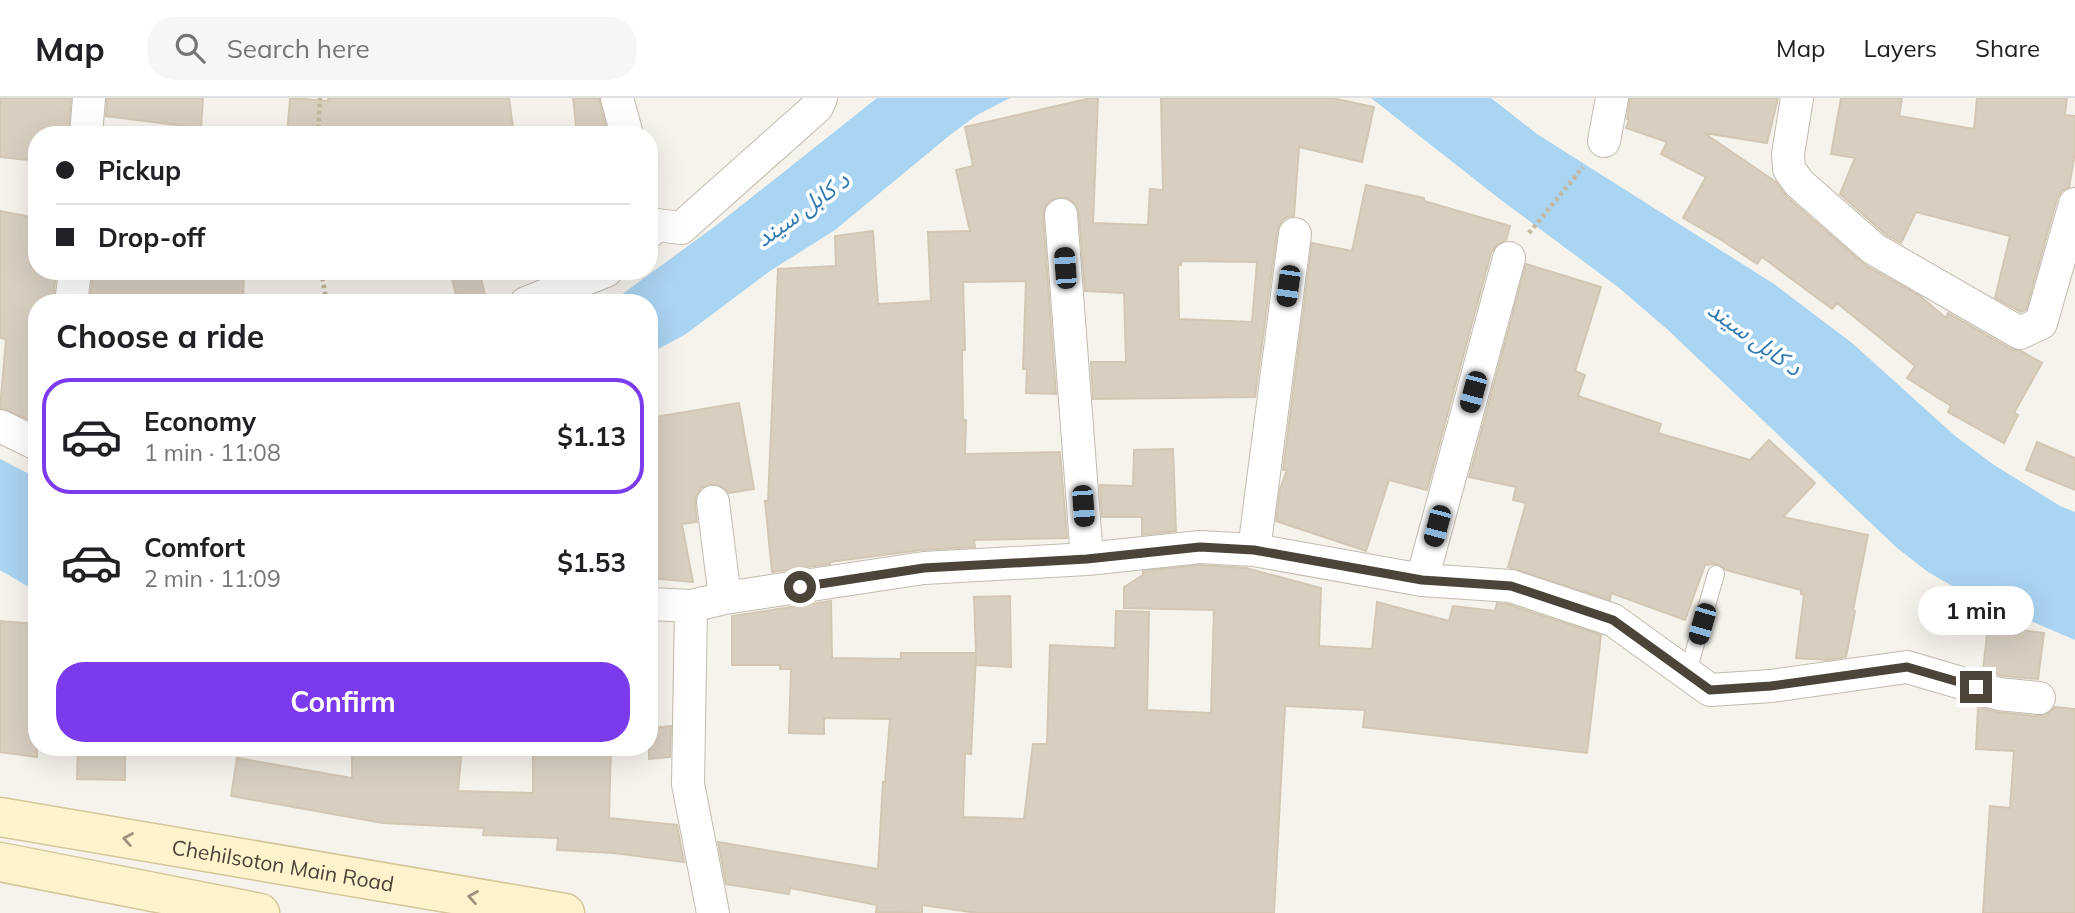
<!DOCTYPE html>
<meta charset="utf-8">
<style>
:root{--surface:#fff;--page:#f6f6f6;--text:#202124;--muted:#757577;--line:#e0e0e0;--accent:#7c3aed}
body{margin:0;font-family:Mulish,"Noto Sans Arabic",sans-serif;background:var(--page);color:var(--text);height:100vh;display:flex;flex-direction:column;font-size:26px;white-space:nowrap}
*{box-sizing:border-box;margin:0}
p{font-size:23px;color:var(--muted)}
.icon{flex:none;width:38px;height:38px;fill:none;stroke:currentColor;stroke-width:2;stroke-linecap:round;stroke-linejoin:round}
.map{position:relative;flex:1;overflow:hidden}
.sheet{position:absolute;left:28px;top:196px;width:630px;height:462px;display:flex;flex-direction:column;background:var(--surface);border-radius:28px;box-shadow:0 7px 28px #0002}
.sheet>*{flex:none}
.top-card{position:absolute;left:28px;top:28px;width:630px;height:154px;border-radius:28px;box-shadow:0 7px 28px #0002;display:grid;align-content:center;height:154px;padding:0 28px;background:var(--surface)}
.end{position:absolute;width:32px;height:32px;margin:-16px;border:9px solid #4b4439;background:#fff;box-shadow:0 0 0 4px #fff}
.from{border-radius:50%}
.bubble{position:absolute;height:49px;border-radius:24px;background:var(--surface);box-shadow:0 7px 28px #0002;font-size:23px;font-weight:700;line-height:49px;text-align:center}
.car{position:absolute;width:21px;height:42px;margin:-21px -10px;border-radius:9px;box-shadow:0 0 5px 2px #0007;background:linear-gradient(#222 24%,#8ab4d8 0 40%,#222 0 76%,#8ab4d8 0 86%,#222 0)}
.top-card b{display:flex;align-items:center;gap:24px;height:66px;font-size:26px}
.top-card b+b{border-top:2px solid var(--line)}
.top-card i{width:18px;height:18px;background:var(--text)}
ul{padding:0;list-style:none}
li{display:flex;align-items:center;gap:21px;height:116px;margin:0 14px 10px;padding:0 14px;border:4px solid transparent;border-radius:28px}
li div{flex:1}
li b{display:block;font-size:26px}
li em{font-style:normal;font-weight:700}
li.selected{border-color:var(--accent)}
li>.icon{width:63px;height:63px;stroke-width:1.5}
h2{padding:0 28px;font-size:32px;line-height:84px}
.button{display:flex;gap:14px;margin-top:auto;padding:14px 28px}
.button a{flex:1;height:80px;border-radius:28px;background:var(--accent);color:#fff;font-size:28px;font-weight:700;line-height:80px;text-align:center}
header{display:flex;align-items:center;gap:42px;box-sizing:border-box;height:98px;padding:0 35px;background:var(--surface);border-bottom:2px solid var(--line)}
header strong{font-size:33px}
nav{display:flex;gap:38px;margin-inline-start:auto;font-size:24px}
.search{width:490px;height:63px;background:var(--page);display:flex;align-items:center;gap:18px;box-sizing:border-box;padding:0 24px;border-radius:28px;color:var(--muted);font-size:26px}
.map>svg:first-child{display:block}
.water{fill:#a9d4f2}
.building{fill:#d8cfc1;stroke:#d3c7b4;stroke-width:2;fill-rule:evenodd}
.lines{fill:none;stroke-linecap:round;stroke-linejoin:round}
.lane-casing{stroke:#c2bbae;stroke-width:18}
.street-casing{stroke:#c2bbae;stroke-width:34}
.secondary-casing{stroke:#d6c79b;stroke-width:41}
.path{stroke:#c4b79f;stroke-width:4.5;stroke-dasharray:3.5 3.5;stroke-linecap:butt}
.lane{stroke:#fff;stroke-width:16}
.street{stroke:#fff;stroke-width:32}
.secondary{stroke:#fff3cd;stroke-width:38}
.oneway{stroke:#9c937c}
.route{stroke:#4b4439;stroke-width:9}
.labels{text-anchor:middle;dominant-baseline:central;stroke-width:7;stroke-linejoin:round;paint-order:stroke}
.street-label{font-size:21px;fill:#4b4439;stroke:#fff}
.water-label{font-size:23px;font-style:italic;fill:#2e7ab2;stroke:#fff}
</style>
<header>
<strong>Map</strong>
<div class="search"><svg class="icon" aria-label="search" viewBox="0 0 24 24"><circle cx="10" cy="10" r="6"/><path d="M15 15l6 6"/></svg>Search here</div>
<nav><a>Map</a><a>Layers</a><a>Share</a></nav>
</header>
<div class="map">
<svg width="2075" height="815" viewBox="0 0 2075 815">
<rect width="100%" height="100%" fill="#f6f3ec"/>
<!-- water -->
<path class="water" d="M 877,0 L 1010,0 L 977,17 L 950,37 L 835,132 L 770,173 L 686,236 L 649,256 L 649,205 L 610,205 L 718,126 Z
M 1371,0 L 1491,0 L 1537,36 L 1774,186 L 1852,245 L 1954,337 L 1994,367 L 2060,408 L 2075,414 L 2075,542 L 1963,494 L 1928,474 L 1896,449 L 1668,232 L 1618,189 L 1501,102 Z
M 0,361 L 37,380 L 37,494 L 0,472 Z"/>
<!-- building -->
<path class="building" d="M 0,0 L 71,0 L 68,37 L 37,37 L 37,63 L 0,59 Z
M 107,0 L 203,0 L 201,30 L 106,18 Z
M 290,0 L 328,3 L 328,0 L 509,0 L 514,37 L 287,37 Z
M 573,0 L 599,0 L 608,37 L 577,37 Z
M 1091,0 L 1098,0 L 1093,125 L 1148,127 L 1150,91 L 1163,92 L 1161,0 L 1332,0 L 1374,9 L 1362,64 L 1299,49 L 1294,118 L 1287,119 L 1281,124 L 1277,134 L 1255,299 L 1093,301 L 1091,264 L 1126,264 L 1124,195 L 1085,193 L 1079,116 L 1076,107 L 1068,100 L 1060,99 L 1051,102 L 1045,108 L 1043,118 L 1056,296 L 1026,295 L 1027,271 L 1023,271 L 1026,183 L 963,184 L 965,252 L 962,252 L 963,322 L 966,322 L 965,356 L 1060,354 L 1067,440 L 974,442 L 975,449 L 921,452 L 830,464 L 830,466 L 772,474 L 765,403 L 768,403 L 778,171 L 836,168 L 835,138 L 873,133 L 878,206 L 931,203 L 928,134 L 970,133 L 956,72 L 973,68 L 965,29 ZM 1181,163 L 1257,164 L 1252,224 L 1179,221 L 1178,167 L 1181,167 Z
M 1630,0 L 1778,0 L 1767,45 L 1704,35 L 1776,84 L 1787,99 L 1865,167 L 1920,198 L 1946,220 L 1948,215 L 2011,251 L 2021,253 L 2042,265 L 2014,315 L 2018,317 L 2004,345 L 1948,314 L 1951,308 L 1907,280 L 1915,268 L 1837,205 L 1832,211 L 1762,159 L 1757,166 L 1723,143 L 1683,120 L 1706,79 L 1661,56 L 1667,44 L 1626,30 L 1629,22 L 1627,21 Z
M 1841,0 L 1902,0 L 1899,18 L 1974,31 L 1977,0 L 2067,0 L 2065,17 L 2075,18 L 2075,55 L 2069,89 L 2062,93 L 2057,101 L 2026,212 L 2021,214 L 1995,200 L 2010,138 L 1916,114 L 1901,145 L 1885,136 L 1840,96 L 1855,60 L 1831,56 Z
M 1366,87 L 1424,100 L 1424,103 L 1510,128 L 1506,142 L 1497,147 L 1491,155 L 1427,392 L 1389,382 L 1366,453 L 1276,423 L 1280,391 L 1287,372 L 1283,372 L 1312,145 L 1352,153 Z
M 0,113 L 37,120 L 37,173 L 56,173 L 53,205 L 37,205 L 37,325 L 0,310 L 6,241 L 0,240 Z
M 1526,166 L 1601,189 L 1575,273 L 1585,277 L 1578,298 L 1661,326 L 1658,335 L 1750,362 L 1769,342 L 1815,385 L 1783,419 L 1868,437 L 1853,512 L 1855,513 L 1846,559 L 1828,562 L 1796,560 L 1804,497 L 1801,496 L 1801,492 L 1726,472 L 1718,466 L 1705,467 L 1685,522 L 1611,495 L 1610,502 L 1508,469 L 1526,405 L 1513,402 L 1516,389 L 1469,379 Z
M 93,173 L 244,173 L 243,205 L 90,205 Z
M 450,173 L 479,173 L 487,205 L 458,205 Z
M 739,305 L 754,391 L 729,395 L 719,387 L 710,386 L 701,390 L 696,398 L 695,406 L 697,424 L 682,426 L 693,484 L 649,480 L 649,320 Z
M 2037,344 L 2075,360 L 2075,392 L 2026,372 Z
M 1173,351 L 1176,433 L 1142,437 L 1142,419 L 1102,419 L 1100,387 L 1133,388 L 1134,352 Z
M 1200,467 L 1246,470 L 1321,490 L 1319,548 L 1372,551 L 1377,504 L 1449,523 L 1453,508 L 1495,513 L 1497,505 L 1507,506 L 1601,537 L 1587,655 L 1363,629 L 1365,612 L 1285,608 L 1274,815 L 977,815 L 922,807 L 922,815 L 876,814 L 877,807 L 790,790 L 789,796 L 726,786 L 718,744 L 878,771 L 883,684 L 885,684 L 890,621 L 824,620 L 824,636 L 789,635 L 791,571 L 780,571 L 780,567 L 732,567 L 732,518 L 831,503 L 832,560 L 901,561 L 901,555 L 976,555 L 974,499 L 1010,498 L 1011,569 L 976,567 L 976,558 L 971,656 L 965,655 L 963,719 L 1024,721 L 1033,646 L 1047,646 L 1050,547 L 1115,550 L 1116,513 L 1149,514 L 1147,612 L 1211,615 L 1214,512 L 1124,510 L 1124,489 L 1143,477 L 1143,473 Z
M 0,523 L 37,526 L 37,659 L 0,654 Z
M 1988,528 L 2044,535 L 2038,581 L 2003,578 L 1983,572 Z
M 1978,609 L 1997,614 L 2037,618 L 2047,616 L 2055,609 L 2075,611 L 2075,815 L 1983,815 L 1990,708 L 2010,710 L 2014,653 L 1976,651 Z
M 671,628 L 670,659 L 649,661 L 649,630 Z
M 78,649 L 125,649 L 125,682 L 77,681 Z
M 352,649 L 462,649 L 458,693 L 533,695 L 533,649 L 611,649 L 609,720 L 677,727 L 684,764 L 614,755 L 557,752 L 558,740 L 483,737 L 484,730 L 383,725 L 231,698 L 237,660 L 352,680 Z"/>
<g class="lines">
<!-- lane casing -->
<g class="lane-casing">
<path id="lane" d="M 1687,577 L 1716,476"/>
</g>
<!-- street casing -->
<g class="street-casing">
<path id="street" d="M 617,0 L 627,37
M 1797,0 L 1788,56 L 1789,71 L 1799,85 L 1874,151 L 2020,235 L 2041,225 L 2075,106
M 86,37 L 89,0
M 1604,43 L 1612,0
M 1061,117 L 1087,461
M 649,134 L 657,127 L 681,130 L 817,9 L 821,0
M 71,205 L 75,173
M 526,205 L 606,173
M 0,328 L 37,346
M 713,404 L 725,500
M 1254,452 L 1295,136
M 1422,482 L 1509,160
M 649,506 L 691,508 L 725,500 L 924,470 L 1087,461 L 1200,449 L 1254,452 L 1422,482 L 1511,488 L 1613,522 L 1710,592 L 1771,588 L 1907,569 L 1999,596 L 2039,600
M 691,508 L 688,686 L 713,815"/>
</g>
<!-- secondary casing -->
<g class="secondary-casing">
<g id="secondary">
<path id="s1" d="M 0,719 L 565,815"/>
<path d="M 0,764 L 260,815"/>
</g>
</g>
<!-- path -->
<path class="path" d="M 318,37 L 320,0
M 1529,135 L 1583,69
M 321,173 L 327,205"/>
<!-- lane -->
<use href="#lane" class="lane"/>
<!-- street -->
<use href="#street" class="street"/>
<!-- secondary -->
<use href="#secondary" class="secondary"/>
</g>
<!-- one-way arrows -->
<defs><path id="oneway-chevron" d="M-2-3.5L2.5 0L-2 3.5" fill="none" stroke-width="1.6" stroke-linecap="round" stroke-linejoin="round" transform="scale(1.75)"/></defs>
<g class="oneway">
<use href="#oneway-chevron" transform="translate(128 741) rotate(-170)"/>
<use href="#oneway-chevron" transform="translate(473 799) rotate(-170)"/>
</g>
<g class="lines">
<!-- route -->
<path class="route" d="M 800,489 L 924,470 L 1087,461 L 1200,449 L 1254,452 L 1422,482 L 1511,488 L 1613,522 L 1710,592 L 1771,588 L 1907,569 L 1976,589"/>
</g>
<g class="labels">
<!-- street labels -->
<g class="street-label">
<text stroke="none"><textPath href="#s1" startOffset="287">Chehilsoton Main Road</textPath></text>
</g>
<!-- water labels -->
<g class="water-label">
<text transform="translate(802 111) rotate(-36)">د کابل سيند</text>
<text transform="translate(1755 240) rotate(36)">د کابل سيند</text>
</g>
</g>
</svg>
<i class="end from" style="left:800px;top:489px"></i>
<i class="end" style="left:1976px;top:589px"></i>
<div class="bubble" style="left:1918px;top:488px;width:116px">1 min</div>
<i class="car" style="left:1065px;top:170px;rotate:356deg"></i>
<i class="car" style="left:1288px;top:188px;rotate:188deg"></i>
<i class="car" style="left:1473px;top:294px;rotate:195deg"></i>
<i class="car" style="left:1083px;top:408px;rotate:176deg"></i>
<i class="car" style="left:1437px;top:428px;rotate:195deg"></i>
<i class="car" style="left:1702px;top:526px;rotate:196deg"></i>
<div class="top-card">
<b><i class="from"></i>Pickup</b>
<b><i></i>Drop-off</b>
</div>
<section class="sheet">
<h2>Choose a ride</h2>
<ul>
<li class="selected"><svg class="icon" aria-label="car" viewBox="0 0 24 24"><path d="M5 17H2v-5l4-1 3-4h7l3 4 3 1v5h-3M9 17h6M6 11h13"/><circle cx="7" cy="17" r="2"/><circle cx="17" cy="17" r="2"/></svg><div><b>Economy</b><p>1 min · 11:08</p></div><em>$1.13</em></li>
<li><svg class="icon" aria-label="car" viewBox="0 0 24 24"><path d="M5 17H2v-5l4-1 3-4h7l3 4 3 1v5h-3M9 17h6M6 11h13"/><circle cx="7" cy="17" r="2"/><circle cx="17" cy="17" r="2"/></svg><div><b>Comfort</b><p>2 min · 11:09</p></div><em>$1.53</em></li>
</ul>
<div class="button"><a>Confirm</a></div>
</section>
</div>
